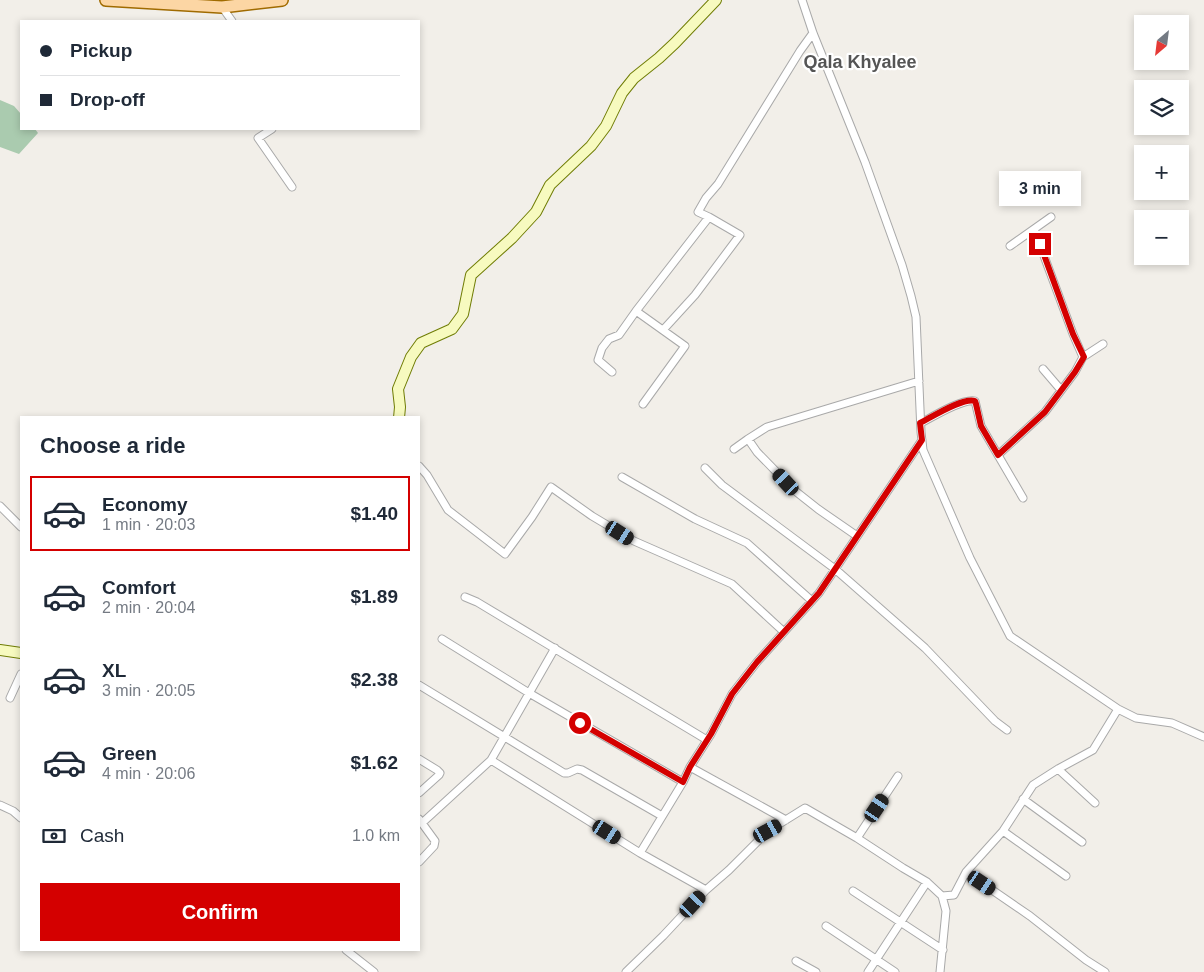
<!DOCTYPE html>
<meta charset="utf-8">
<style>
:root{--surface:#fff;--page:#f6f6f7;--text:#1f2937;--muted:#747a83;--line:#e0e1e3;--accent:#d40000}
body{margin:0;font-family:Arial,sans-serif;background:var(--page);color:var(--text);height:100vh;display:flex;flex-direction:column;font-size:19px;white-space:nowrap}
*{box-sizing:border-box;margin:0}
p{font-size:16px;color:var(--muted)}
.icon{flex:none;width:28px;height:28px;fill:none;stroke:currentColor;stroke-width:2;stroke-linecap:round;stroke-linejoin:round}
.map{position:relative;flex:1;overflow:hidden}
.panel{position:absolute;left:20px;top:416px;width:400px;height:535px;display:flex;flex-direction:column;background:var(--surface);border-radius:0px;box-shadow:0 2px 8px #0003}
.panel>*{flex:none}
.hud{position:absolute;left:20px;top:20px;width:400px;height:110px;border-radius:0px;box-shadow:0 2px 8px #0003;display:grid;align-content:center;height:110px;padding:0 20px;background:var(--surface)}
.needle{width:32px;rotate:208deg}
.buttons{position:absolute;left:1134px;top:15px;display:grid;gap:10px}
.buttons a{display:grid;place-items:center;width:55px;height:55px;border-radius:0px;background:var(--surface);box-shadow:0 2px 8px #0003;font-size:25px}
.end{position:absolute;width:22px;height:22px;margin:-11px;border:6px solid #d40000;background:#fff;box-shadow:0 0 0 2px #fff}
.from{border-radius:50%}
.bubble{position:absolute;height:35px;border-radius:0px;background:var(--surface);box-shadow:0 2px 8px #0003;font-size:16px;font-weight:700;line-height:35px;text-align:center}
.car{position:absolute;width:15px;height:30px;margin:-15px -8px;border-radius:6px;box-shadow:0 0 4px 1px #0007;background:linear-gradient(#222 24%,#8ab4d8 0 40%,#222 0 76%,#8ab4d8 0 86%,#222 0)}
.hud b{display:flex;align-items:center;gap:18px;height:48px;font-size:19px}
.hud b+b{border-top:1px solid var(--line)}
.hud i{width:12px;height:12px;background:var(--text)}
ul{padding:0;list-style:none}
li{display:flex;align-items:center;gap:15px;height:75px;margin:0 10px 8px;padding:0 10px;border:2px solid transparent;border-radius:0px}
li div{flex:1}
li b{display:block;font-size:19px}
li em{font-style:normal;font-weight:700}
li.active{border-color:var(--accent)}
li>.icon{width:45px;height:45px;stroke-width:1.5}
h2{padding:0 20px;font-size:22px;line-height:60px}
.pay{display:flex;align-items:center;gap:12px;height:55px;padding:0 20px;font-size:19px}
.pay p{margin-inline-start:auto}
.cta{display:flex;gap:10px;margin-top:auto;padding:10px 20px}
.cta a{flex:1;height:58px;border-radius:0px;background:var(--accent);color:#fff;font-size:20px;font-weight:700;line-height:58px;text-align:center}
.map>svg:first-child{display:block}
.cemetery{fill:#aacbaf}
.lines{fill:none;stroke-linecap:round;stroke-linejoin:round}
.street-casing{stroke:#a9a9a9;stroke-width:9}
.secondary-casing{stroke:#707d05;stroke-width:12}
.primary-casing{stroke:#a06b00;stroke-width:14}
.street{stroke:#fff;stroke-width:7}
.secondary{stroke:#f7fabf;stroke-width:10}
.primary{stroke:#fcd6a4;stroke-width:11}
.route{stroke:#d40000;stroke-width:6}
.labels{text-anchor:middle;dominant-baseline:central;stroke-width:4.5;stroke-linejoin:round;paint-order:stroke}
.quarter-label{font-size:18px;font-weight:bold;fill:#555;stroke:#fff}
</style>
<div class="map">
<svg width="1204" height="972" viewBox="0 0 1204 972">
<rect width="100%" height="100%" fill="#f2efe9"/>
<!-- cemetery -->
<path class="cemetery" d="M 0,100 L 14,106 L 21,114 L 21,129 L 35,129 L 38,133 L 19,154 L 0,147 Z"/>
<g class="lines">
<!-- street casing -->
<g class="street-casing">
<path id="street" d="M 802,0 L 813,33 L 865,162 L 902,265 L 911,296 L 916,317 L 921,432 L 923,450 L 970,558 L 1010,636 L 1118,709 L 1136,718 L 1172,723 L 1204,737
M 222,7 L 232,21
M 272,129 L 258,138 L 292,187
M 1034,229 L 1073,334 L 1083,357
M 1010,246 L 1051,217
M 636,311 L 685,346 L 643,404
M 663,330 L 695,295 L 740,235 L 709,217 L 698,212 L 706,198 L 718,184 L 800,51 L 813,33
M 1043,369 L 1061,390
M 612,372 L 598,360 L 602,348 L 609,339 L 619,335 L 636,311 L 709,217
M 921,423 C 932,417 963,398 975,401 L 981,426 L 1023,498
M 748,439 L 757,452 L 794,490 L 818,509 L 857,536
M 734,449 L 748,439 L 767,427 L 919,381
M 998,455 L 1045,412 L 1075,372 L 1083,357 L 1103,344
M 419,466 L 427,475 L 448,510 L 505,554 L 532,517 L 551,487 L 592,516 L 634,541 L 732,584 L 784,632
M 705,468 L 722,485 L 835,569 L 925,648 L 995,721 L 1007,730
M 622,477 L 695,519 L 747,543 L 812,601
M 0,506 L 21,527
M 465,597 L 477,602 L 707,740
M 442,639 L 529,693 L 683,782
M 419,685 L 564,773 L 568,773 L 577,769 L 582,770 L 662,816
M 10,698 L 21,674
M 419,759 L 437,770 L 440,773 L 439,775 L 419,793
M 491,760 L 640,853
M 690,767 L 786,820
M 1058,769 L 1095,803
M 1023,799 L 1082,842
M 0,805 L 13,811 L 21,818
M 419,819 L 435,841 L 434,846 L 419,862
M 422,823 L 491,760 L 555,648
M 1003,831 L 1066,876
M 857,838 L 898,776
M 966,872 L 1030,916 L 1086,960 L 1105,972
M 706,890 L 640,853 L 683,782 L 690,767 L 711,734 L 732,694 L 757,662 L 819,593 L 922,440
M 853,891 L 943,950
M 826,926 L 895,972
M 346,950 L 374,972
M 796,961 L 816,972
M 626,972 L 663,936 L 706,890 L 729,870 L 768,831 L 805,808 L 857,838 L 903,868 L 927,882 L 942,896 L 954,895 L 966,872 L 1003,831 L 1033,785 L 1058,769 L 1093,750 L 1118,709
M 868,972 L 927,882
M 940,972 L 946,911 L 942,896"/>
</g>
<!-- secondary casing -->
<g class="secondary-casing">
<path id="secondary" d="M 399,418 L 400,407 L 398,389 L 411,357 L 421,343 L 452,329 L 463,314 L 471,275 L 512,238 L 536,212 L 550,185 L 591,146 L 606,126 L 622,93 L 634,78 L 659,58 L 675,43 L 716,0
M 0,650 L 21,653"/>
</g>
<!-- primary casing -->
<g class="primary-casing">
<path id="primary" d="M 106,0 L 222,7 L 282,0"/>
</g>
<!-- street -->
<use href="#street" class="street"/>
<!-- secondary -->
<use href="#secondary" class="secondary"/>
<!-- primary -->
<use href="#primary" class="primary"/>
</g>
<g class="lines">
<!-- route -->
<path class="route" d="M 580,723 L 683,782 L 690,767 L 711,734 L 732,694 L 757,662 L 819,593 L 922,440 L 920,423 C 932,417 963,397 975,401 L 976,404 L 981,426 L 998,455 L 1045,412 L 1075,372 L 1084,357 L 1073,334 L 1040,244"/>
</g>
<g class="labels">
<!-- quarter labels -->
<g class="quarter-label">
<text x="860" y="62">Qala Khyalee</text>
</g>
</g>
</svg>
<div class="buttons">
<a><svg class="needle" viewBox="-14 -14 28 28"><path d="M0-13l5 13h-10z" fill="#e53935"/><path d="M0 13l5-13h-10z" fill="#747a83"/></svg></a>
<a><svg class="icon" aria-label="layers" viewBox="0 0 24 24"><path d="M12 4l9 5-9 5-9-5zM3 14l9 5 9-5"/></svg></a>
<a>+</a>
<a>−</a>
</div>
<i class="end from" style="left:580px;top:723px"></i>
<i class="end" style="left:1040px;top:244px"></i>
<div class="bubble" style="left:999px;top:171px;width:82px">3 min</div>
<i class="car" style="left:786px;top:482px;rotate:317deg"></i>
<i class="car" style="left:620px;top:533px;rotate:122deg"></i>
<i class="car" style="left:877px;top:808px;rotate:34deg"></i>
<i class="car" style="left:768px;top:831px;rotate:61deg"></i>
<i class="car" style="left:607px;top:832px;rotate:122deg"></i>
<i class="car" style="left:982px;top:883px;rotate:124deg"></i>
<i class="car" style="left:693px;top:904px;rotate:43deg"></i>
<div class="hud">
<b><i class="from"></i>Pickup</b>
<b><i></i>Drop-off</b>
</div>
<section class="panel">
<h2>Choose a ride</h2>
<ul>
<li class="active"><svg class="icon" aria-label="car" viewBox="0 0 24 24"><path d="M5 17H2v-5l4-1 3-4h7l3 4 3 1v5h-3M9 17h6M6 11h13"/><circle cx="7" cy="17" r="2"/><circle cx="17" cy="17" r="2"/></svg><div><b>Economy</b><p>1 min · 20:03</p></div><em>$1.40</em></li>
<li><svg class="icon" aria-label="car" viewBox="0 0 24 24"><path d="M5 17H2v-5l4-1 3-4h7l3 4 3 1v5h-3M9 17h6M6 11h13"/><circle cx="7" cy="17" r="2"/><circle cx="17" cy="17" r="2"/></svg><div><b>Comfort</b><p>2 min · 20:04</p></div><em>$1.89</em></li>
<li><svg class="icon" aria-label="car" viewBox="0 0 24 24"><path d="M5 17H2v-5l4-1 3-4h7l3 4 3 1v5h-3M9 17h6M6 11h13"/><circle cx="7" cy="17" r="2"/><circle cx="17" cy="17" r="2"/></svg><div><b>XL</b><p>3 min · 20:05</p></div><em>$2.38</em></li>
<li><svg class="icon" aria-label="car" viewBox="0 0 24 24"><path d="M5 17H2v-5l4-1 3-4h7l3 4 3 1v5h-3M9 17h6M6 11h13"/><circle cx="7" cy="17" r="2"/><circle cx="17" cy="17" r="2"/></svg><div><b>Green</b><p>4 min · 20:06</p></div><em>$1.62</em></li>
</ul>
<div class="pay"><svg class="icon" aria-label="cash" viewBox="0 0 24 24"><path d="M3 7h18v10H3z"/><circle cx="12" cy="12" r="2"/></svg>Cash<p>1.0 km</p></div>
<div class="cta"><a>Confirm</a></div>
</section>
</div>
